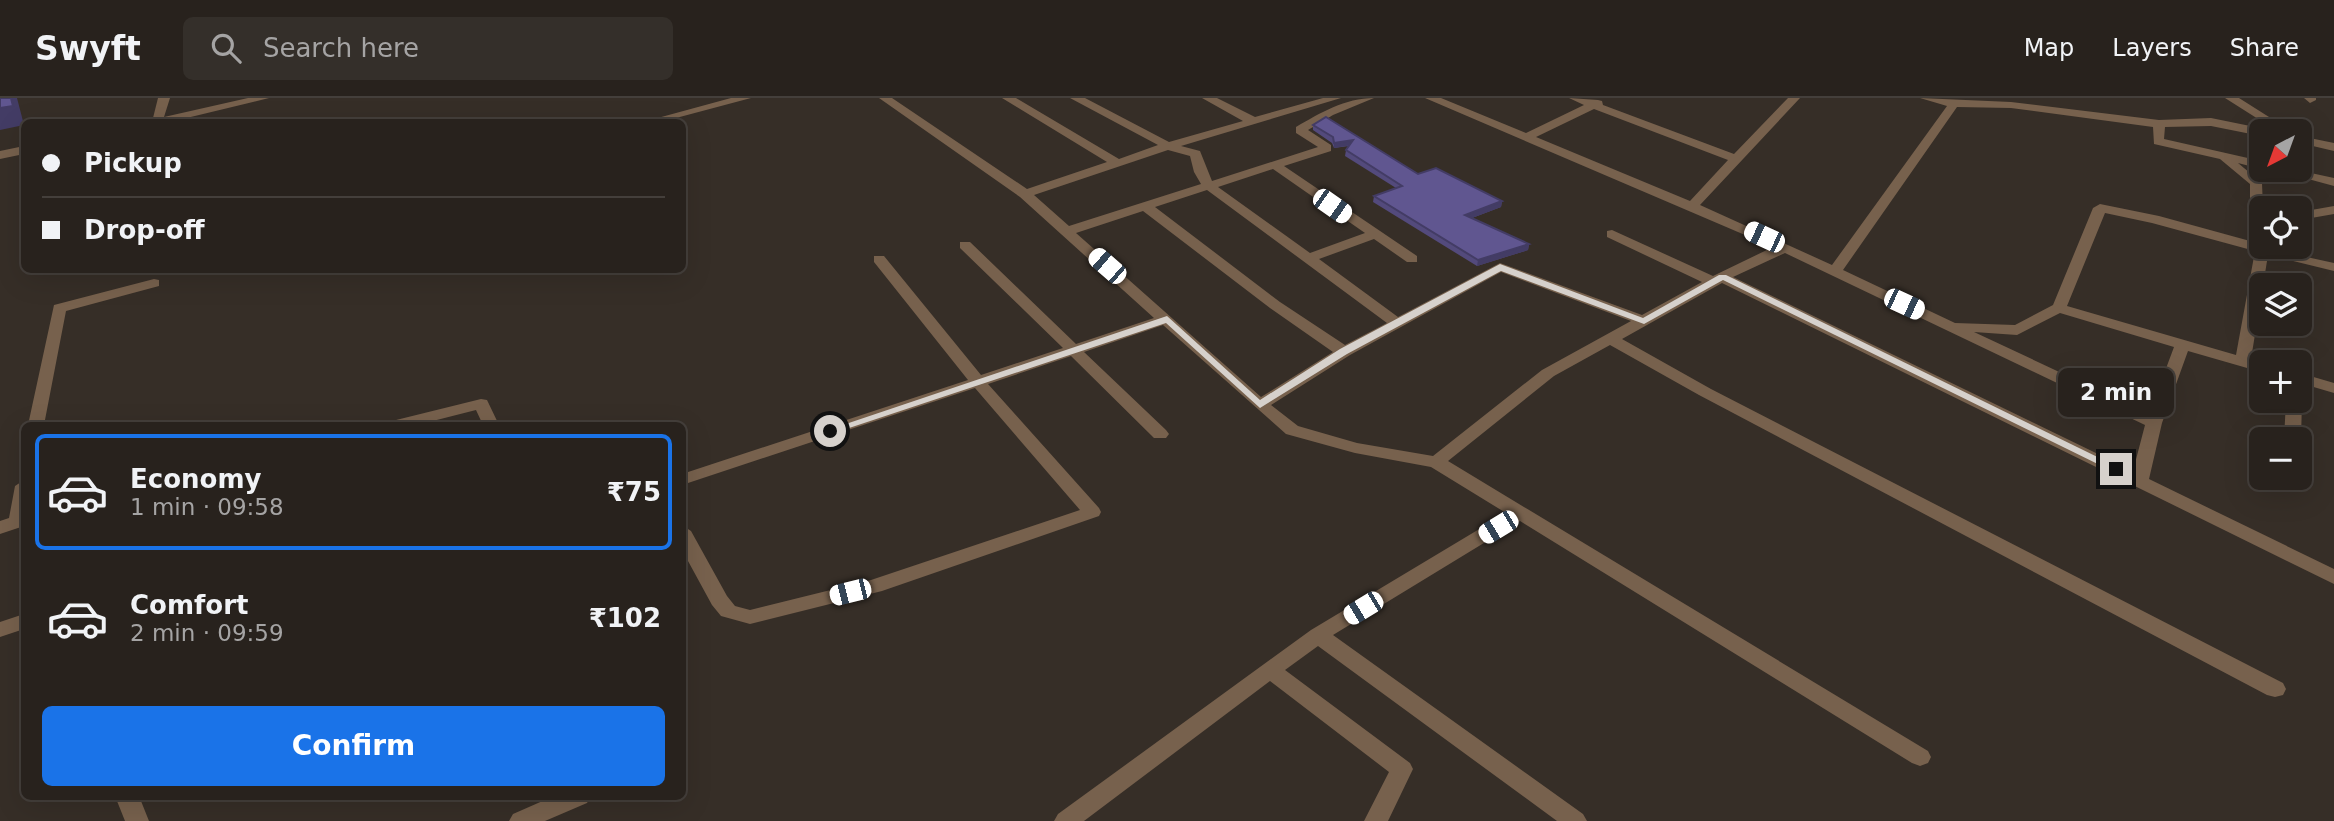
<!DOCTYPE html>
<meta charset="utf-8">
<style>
:root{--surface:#28221d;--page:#342f2a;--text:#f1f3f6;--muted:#a5a4a4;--line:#443f3b;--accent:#1a73e8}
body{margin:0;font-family:"DejaVu Sans",sans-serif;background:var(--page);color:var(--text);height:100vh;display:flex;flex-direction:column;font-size:26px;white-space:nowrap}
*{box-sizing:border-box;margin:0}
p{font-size:23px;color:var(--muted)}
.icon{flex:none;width:38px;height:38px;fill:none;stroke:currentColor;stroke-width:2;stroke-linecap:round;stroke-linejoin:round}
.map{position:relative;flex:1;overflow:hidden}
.side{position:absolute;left:21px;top:324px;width:665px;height:378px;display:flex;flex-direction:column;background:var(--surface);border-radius:10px;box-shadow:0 7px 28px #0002,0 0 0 2px var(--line)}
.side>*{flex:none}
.hud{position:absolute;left:21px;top:21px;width:665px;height:154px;border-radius:10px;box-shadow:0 7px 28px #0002,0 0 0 2px var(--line);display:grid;align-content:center;height:154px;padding:0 21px;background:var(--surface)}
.needle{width:46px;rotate:221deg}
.controls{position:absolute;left:2249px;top:21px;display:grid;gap:14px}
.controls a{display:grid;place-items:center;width:63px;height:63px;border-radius:10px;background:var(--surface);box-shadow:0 7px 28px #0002,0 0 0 2px var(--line);font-size:35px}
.end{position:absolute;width:32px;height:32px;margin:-16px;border:9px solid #d6d1cc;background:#111;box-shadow:0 0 0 4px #111}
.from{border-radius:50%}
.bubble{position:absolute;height:49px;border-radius:10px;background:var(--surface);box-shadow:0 7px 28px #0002,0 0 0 2px var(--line);font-size:23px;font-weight:600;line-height:49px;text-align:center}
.car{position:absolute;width:21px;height:42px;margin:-21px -10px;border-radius:9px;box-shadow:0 0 5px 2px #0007;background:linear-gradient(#fff 24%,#345 0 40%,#fff 0 76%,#345 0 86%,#fff 0)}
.hud b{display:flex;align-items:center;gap:24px;height:66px;font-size:26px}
.hud b+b{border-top:2px solid var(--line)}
.hud i{width:18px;height:18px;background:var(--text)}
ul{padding:12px 0 0;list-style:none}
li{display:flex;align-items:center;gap:21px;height:116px;margin:0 14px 10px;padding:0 7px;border:4px solid transparent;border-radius:10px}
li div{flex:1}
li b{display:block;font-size:26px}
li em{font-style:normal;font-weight:600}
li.active{border-color:var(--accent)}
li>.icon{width:63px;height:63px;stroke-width:1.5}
.cta{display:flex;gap:14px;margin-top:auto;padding:14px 21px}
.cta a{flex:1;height:80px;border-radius:10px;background:var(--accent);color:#fff;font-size:28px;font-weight:600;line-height:80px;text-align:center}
header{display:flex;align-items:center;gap:42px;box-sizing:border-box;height:98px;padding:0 35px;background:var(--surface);border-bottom:2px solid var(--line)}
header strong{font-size:33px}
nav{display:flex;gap:38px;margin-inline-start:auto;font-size:24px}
.search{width:490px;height:63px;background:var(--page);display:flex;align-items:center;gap:18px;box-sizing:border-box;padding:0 24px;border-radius:10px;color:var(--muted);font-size:26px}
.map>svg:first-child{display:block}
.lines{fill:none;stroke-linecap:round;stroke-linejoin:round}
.minor{fill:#77614d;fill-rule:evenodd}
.wall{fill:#534a7c}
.shaded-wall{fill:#433c65}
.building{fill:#605690;stroke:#433c65;stroke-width:2}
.route{fill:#d6d1cc}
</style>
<header>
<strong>Swyft</strong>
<div class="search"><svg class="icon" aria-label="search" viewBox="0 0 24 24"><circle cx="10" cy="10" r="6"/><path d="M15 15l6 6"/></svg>Search here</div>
<nav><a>Map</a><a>Layers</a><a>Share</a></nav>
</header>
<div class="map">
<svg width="2334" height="723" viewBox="0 0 2334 723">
<rect width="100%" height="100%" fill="#362e27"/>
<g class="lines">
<!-- minor -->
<path class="minor" d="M 158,0 L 170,0 L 164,19 L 248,0 L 269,0 L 170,24 L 152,24 Z
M 731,0 L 751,0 L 661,24 L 643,24 Z
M 879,0 L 892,0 L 1027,91 L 1107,64 L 1002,0 L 1016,0 L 1119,61 L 1158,47 L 1070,0 L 1085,0 L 1169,44 L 1243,23 L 1202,0 L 1217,0 L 1255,19 L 1323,0 L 1341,0 L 1181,48 L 1200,53 L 1212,83 L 1318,49 L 1296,35 L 1296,29 C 1320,15 1345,0 1374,0 L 1333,17 L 1308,32 L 1331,47 L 1331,53 L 1284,68 L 1417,158 L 1417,164 L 1407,164 L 1374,141 L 1319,161 L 1398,219 L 1500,165 L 1642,217 L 1702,184 L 1607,139 L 1607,133 L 1612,132 L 1713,178 L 1773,149 L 1425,0 L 1441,0 L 1526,35 L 1584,7 L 1569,0 L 1598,2 L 1602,3 L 1603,7 L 1734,56 L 1788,0 L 1800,0 L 1700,107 L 1832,167 L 1947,8 L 1920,0 L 2011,4 L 2159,22 L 2211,20 L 2265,31 L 2261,33 L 2261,38 L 2211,28 L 2165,29 L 2164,41 L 2261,63 L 2261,71 L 2238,65 L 2262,85 L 2263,110 L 2261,110 L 2261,127 L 2257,128 L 2250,124 L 2250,86 L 2220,61 L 2154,46 L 2153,29 L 2011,10 L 1957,9 L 1843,172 L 1955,225 L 2015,227 L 2053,207 L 2093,110 L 2100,106 L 2159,118 L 2261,146 L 2261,149 L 2334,165 L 2334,173 L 2268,157 L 2251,261 L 2262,264 L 2261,274 L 2188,253 L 2162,325 L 2149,381 L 2334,471 L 2334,486 L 1722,185 L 1622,241 L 1711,291 L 2283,585 L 2286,591 L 2283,597 L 2275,599 L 2267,597 L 1699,297 L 1610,247 L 1554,278 L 1448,363 L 1928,653 L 1931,659 L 1928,665 L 1920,668 L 1912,665 L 1520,423 L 1333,537 L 1583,716 L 1587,723 L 1557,723 L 1318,548 L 1285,572 L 1410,665 L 1413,671 L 1388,723 L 1364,723 L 1389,674 L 1270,583 L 1084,723 L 1054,723 L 1058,716 L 1311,532 L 1506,415 L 1431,369 L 1355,355 L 1286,336 L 1163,227 L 1084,254 L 1166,332 L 1169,336 L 1166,340 L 1154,340 L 1071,258 L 988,286 L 1099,410 L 1101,414 L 1099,418 L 882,493 L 750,526 L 721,518 L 712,507 L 682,452 L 682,427 L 691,433 L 727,498 L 735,508 L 750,512 L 871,482 L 1080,412 L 975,290 L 682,387 L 682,376 L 968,282 L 874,164 L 874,158 L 884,158 L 981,277 L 1063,250 L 960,150 L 960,144 L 970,144 L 1076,246 L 1154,220 L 1020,99 ZM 1594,11 L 1728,62 L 1690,103 L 1536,39 ZM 1168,52 L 1190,58 L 1194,74 L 1201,86 L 1069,128 L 1034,97 ZM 1273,71 L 1365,135 L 1310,155 L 1218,89 ZM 1207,92 L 1387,225 L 1345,247 L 1280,204 L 1155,109 ZM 1143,113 L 1270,210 L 1333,254 L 1261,299 L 1076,135 ZM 2105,115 L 2152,125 L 2255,153 L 2236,257 L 2067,208 ZM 1785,155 L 2145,327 L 2133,373 L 1733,179 ZM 1501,174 L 1631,223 L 1542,272 L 1433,358 L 1357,345 L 1298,328 L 1271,307 L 1350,257 ZM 2060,215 L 2174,249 L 2149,316 L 1974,234 L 2017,237 Z
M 2225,0 L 2239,0 L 2291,33 L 2277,33 Z
M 2304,0 L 2316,0 L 2316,2 L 2310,5 Z
M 2300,38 L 2334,45 L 2334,53 L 2300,45 Z
M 24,48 L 24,56 L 0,61 L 0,53 Z
M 2275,72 L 2297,72 L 2334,80 L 2334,88 Z
M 2334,108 L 2334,116 L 2300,122 L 2300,114 Z
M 154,181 L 159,182 L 159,188 L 66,213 L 44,327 L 28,327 L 54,207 Z
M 2300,275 L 2334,285 L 2334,295 L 2300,285 Z
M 2300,300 L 2302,303 L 2301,341 L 2284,341 L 2286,303 L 2300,303 Z
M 481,301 L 487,302 L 499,327 L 483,327 L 476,312 L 417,327 L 390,327 L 392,323 Z
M 24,382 L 24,428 L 0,436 L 0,423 L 9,420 L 15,388 Z
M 24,516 L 24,531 L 0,539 L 0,524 Z
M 115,698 L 139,698 L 149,723 L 125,723 Z
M 554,698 L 591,698 L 587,705 L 545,723 L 509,723 L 513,716 Z"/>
</g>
<!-- wall -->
<path class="wall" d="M 1313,27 L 1418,76 L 1502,103 L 1501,109 L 1472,120 L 1529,146 L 1528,152 L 1477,168 L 1373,104 L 1374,98 L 1396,90 L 1345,58 L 1346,52 L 1349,48 L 1334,50 L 1332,45 L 1313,32 Z"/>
<!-- shaded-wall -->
<path class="shaded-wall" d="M 11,0 L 17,0 L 24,27 L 0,32 L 0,10 Z
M 1353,42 L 1352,47 L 1334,50 L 1334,45 Z
M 1502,103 L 1501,109 L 1464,123 L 1465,117 Z
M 1529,146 L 1528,152 L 1477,168 L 1478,162 Z"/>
<!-- building -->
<path class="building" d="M 0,0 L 11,0 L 13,8 L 0,10 Z
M 1326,19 L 1418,76 L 1436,70 L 1502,103 L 1465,117 L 1529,146 L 1478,162 L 1374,98 L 1402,88 L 1346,52 L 1353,42 L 1334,45 L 1333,39 L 1313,27 Z"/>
<!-- route -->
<path class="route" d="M 1500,166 L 1643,220 L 1719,177 L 1726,177 L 2122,371 L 2112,373 L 1723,182 L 1644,226 L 1501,173 L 1347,256 L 1260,310 L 1166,225 L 834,335 L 825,333 L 1167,218 L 1260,302 L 1340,251 Z"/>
</svg>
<div class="controls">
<a><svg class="needle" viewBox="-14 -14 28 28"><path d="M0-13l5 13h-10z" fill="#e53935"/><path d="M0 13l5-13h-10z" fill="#a5a4a4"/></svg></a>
<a><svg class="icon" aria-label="locate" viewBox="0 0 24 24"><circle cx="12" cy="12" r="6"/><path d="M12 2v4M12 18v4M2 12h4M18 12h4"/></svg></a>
<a><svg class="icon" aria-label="layers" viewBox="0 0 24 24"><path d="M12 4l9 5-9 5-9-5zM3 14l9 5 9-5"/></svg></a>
<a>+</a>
<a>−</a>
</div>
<i class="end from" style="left:830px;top:333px"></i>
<i class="end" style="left:2116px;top:371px"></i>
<div class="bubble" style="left:2058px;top:270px;width:116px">2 min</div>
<i class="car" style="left:1332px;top:108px;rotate:125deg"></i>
<i class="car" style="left:1764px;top:139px;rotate:295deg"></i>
<i class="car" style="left:1107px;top:168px;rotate:311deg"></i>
<i class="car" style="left:1904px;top:206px;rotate:115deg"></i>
<i class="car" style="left:1498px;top:429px;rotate:239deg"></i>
<i class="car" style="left:850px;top:494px;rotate:256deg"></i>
<i class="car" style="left:1363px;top:510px;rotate:239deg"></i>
<div class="hud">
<b><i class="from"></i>Pickup</b>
<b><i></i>Drop-off</b>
</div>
<section class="side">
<ul>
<li class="active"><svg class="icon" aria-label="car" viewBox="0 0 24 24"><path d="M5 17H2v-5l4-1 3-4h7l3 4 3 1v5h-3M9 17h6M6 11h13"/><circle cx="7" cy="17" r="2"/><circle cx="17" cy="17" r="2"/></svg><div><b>Economy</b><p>1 min · 09:58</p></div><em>₹75</em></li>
<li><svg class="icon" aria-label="car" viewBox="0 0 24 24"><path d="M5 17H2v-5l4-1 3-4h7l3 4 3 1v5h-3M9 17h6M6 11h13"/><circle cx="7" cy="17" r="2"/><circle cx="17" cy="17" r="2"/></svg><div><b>Comfort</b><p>2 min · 09:59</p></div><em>₹102</em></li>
</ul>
<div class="cta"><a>Confirm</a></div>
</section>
</div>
